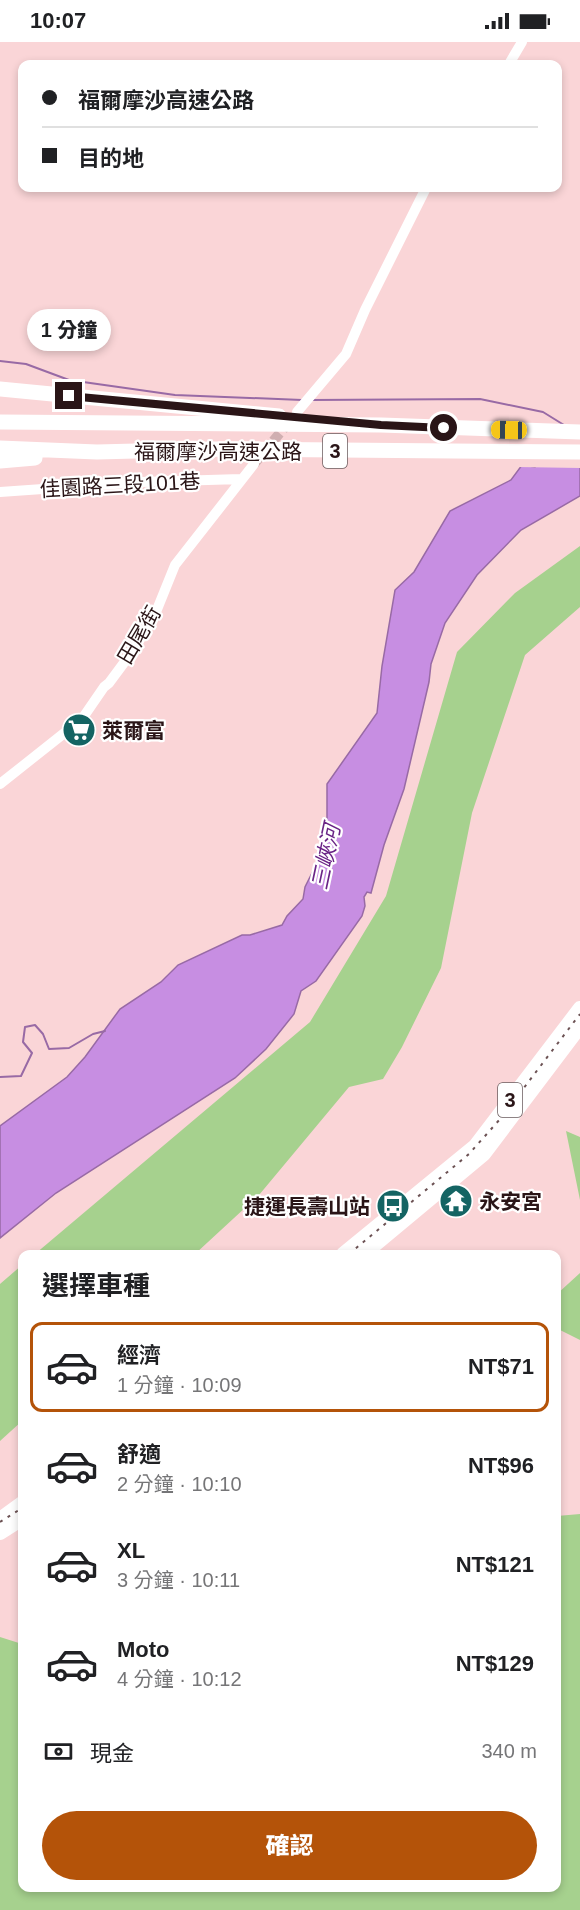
<!DOCTYPE html>
<html lang="zh-TW">
<meta charset="utf-8">
<style>
:root{--surface:#fff;--page:#f6f6f6;--text:#202124;--muted:#757577;--line:#e0e0e0;--accent:#b45309}
body{margin:0;font-family:Helvetica,"Noto Sans TC",sans-serif;background:var(--page);color:var(--text);height:100vh;display:flex;flex-direction:column;font-size:22px;white-space:nowrap}
*{box-sizing:border-box;margin:0}
p{font-size:20px;color:var(--muted)}
.icon{flex:none;width:33px;height:33px;fill:none;stroke:currentColor;stroke-width:2;stroke-linecap:round;stroke-linejoin:round}
.map{position:relative;flex:1;overflow:hidden}
.details{position:absolute;left:18px;top:1208px;width:543px;height:642px;display:flex;flex-direction:column;background:var(--surface);border-radius:12px;box-shadow:0 3px 9px #0003}
.details>*{flex:none}
.guide{position:absolute;left:18px;top:18px;width:544px;height:132px;border-radius:12px;box-shadow:0 3px 9px #0003;display:grid;align-content:center;height:132px;padding:0 24px;background:var(--surface)}
.end{position:absolute;width:27px;height:27px;margin:-14px;border:8px solid #2a1517;background:#fff;box-shadow:0 0 0 3px #fff}
.from{border-radius:50%}
.bubble{position:absolute;height:42px;border-radius:21px;background:var(--surface);box-shadow:0 3px 9px #0003;font-size:20px;font-weight:800;line-height:42px;text-align:center}
.car{position:absolute;width:18px;height:36px;margin:-18px -9px;border-radius:8px;box-shadow:0 0 4px 2px #0007;background:linear-gradient(#f5c518 24%,#345 0 40%,#f5c518 0 76%,#345 0 86%,#f5c518 0)}
.guide b{display:flex;align-items:center;gap:21px;height:57px;font-size:22px}
.guide b+b{border-top:2px solid var(--line)}
.guide i{width:15px;height:15px;background:var(--text)}
ul{padding:0;list-style:none}
li{display:flex;align-items:center;gap:18px;height:90px;margin:0 12px 9px;padding:0 12px;border:3px solid transparent;border-radius:12px}
li div{flex:1}
li b{display:block;font-size:22px}
li em{font-style:normal;font-weight:800}
li.selected{border-color:var(--accent)}
li>.icon{width:54px;height:54px;stroke-width:1.5}
h2{padding:0 24px;font-size:27px;line-height:72px}
.pay{display:flex;align-items:center;gap:15px;height:66px;padding:0 24px;font-size:22px}
.pay p{margin-inline-start:auto}
.action{display:flex;gap:12px;margin-top:auto;padding:12px 24px}
.action a{flex:1;height:69px;border-radius:36px;background:var(--accent);color:#fff;font-size:24px;font-weight:800;line-height:69px;text-align:center}
.status{display:flex;justify-content:space-between;align-items:center;height:42px;padding:0 30px;background:var(--surface);direction:ltr}
.status svg{height:16px;fill:currentColor}
.map>svg:first-child{display:block}
.green{fill:#a6d18e}
.water{fill:#c78ee2;stroke:#986aa5;stroke-width:1.5}
.pier{fill:#fad5d7}
.lines{fill:none;stroke-linecap:round;stroke-linejoin:round}
.stream{stroke:#986aa5;stroke-width:2}
.minor-tunnel{stroke:#d0afb1;stroke-width:10;stroke-dasharray:10 5;stroke-linecap:butt}
.minor{stroke:#fff;stroke-width:10}
.major{stroke:#fff;stroke-width:14}
.highway{stroke:#fff;stroke-width:15}
.rail{stroke:#6c5254;stroke-width:2;stroke-dasharray:3 6;stroke-linecap:butt}
.route{stroke:#2a1517;stroke-width:8}
.labels{text-anchor:middle;dominant-baseline:central;stroke-width:4.5;stroke-linejoin:round;paint-order:stroke}
.shield{fill:#fff;stroke:#6a5b5d;stroke-width:1.5}
.shield-label{font-size:20px;font-weight:bold;fill:#2a1517}
.street-label{font-size:21px;fill:#2a1517;stroke:#fff}
.poi-label{font-size:21px;font-weight:bold;fill:#2a1517;stroke:#fff;text-anchor:start}
.water-label{font-size:22px;font-style:italic;fill:#6a2486;stroke:#fff}
</style>
<div class="status"><b>10:07</b><svg viewBox="0 0 49 12"><path d="M0 12V9h3v3zM5 12V6h3v6zM10 12V3h3v9zM15 12V0h3v12zM26 1h20v11H26zM47 4h2v5h-2z"/></svg></div>
<div class="map">
<svg width="580" height="1868" viewBox="0 0 580 1868">
<rect width="100%" height="100%" fill="#fad5d7"/>
<!-- green -->
<path class="green" d="M 580,504 L 580,565 L 525,613 L 472,771 L 441,926 L 402,1005 L 383,1037 L 349,1045 L 259,1153 L 195,1212 L 35,1212 L 310,980 L 386,854 L 457,610 L 515,551 Z
M 566,1089 L 580,1095 L 580,1158 Z
M 22,1223 L 22,1379 L 0,1399 L 0,1242 Z
M 580,1231 L 580,1298 L 556,1286 L 557,1252 Z
M 580,1472 L 580,1868 L 0,1868 L 0,1595 L 22,1602 L 22,1845 L 556,1845 L 557,1474 Z"/>
<!-- water -->
<path class="water" d="M 580,392 L 580,454 L 521,488 L 477,533 L 445,581 L 431,622 L 429,640 L 404,747 L 384,803 L 371,851 L 367,850 L 364,855 L 365,864 L 362,874 L 316,939 L 301,949 L 294,972 L 266,1007 L 235,1036 L 56,1151 L 0,1196 L 0,1084 L 67,1035 L 85,1015 L 120,967 L 161,940 L 178,923 L 242,893 L 250,893 L 282,883 L 287,874 L 303,857 L 305,845 L 327,801 L 327,742 L 377,671 L 382,624 L 395,548 L 414,530 L 450,469 L 511,438 L 522,423 L 535,425 Z"/>
<!-- pier -->
<path class="pier" d="M 580,389 L 580,426 L 517,425 L 522,420 L 534,422 Z"/>
<g class="lines">
<!-- stream -->
<path class="stream" d="M 0,319 L 26,322 L 69,338 L 175,353 L 302,358
M 311,358 L 480,357 L 543,370 L 564,383
M 0,1035 L 21,1034 L 32,1011 L 23,1000 L 25,985 L 35,983 L 43,992 L 49,1007 L 69,1006 L 93,992 L 105,989"/>
<!-- minor-tunnel -->
<path class="minor-tunnel" d="M 254,422 L 290,379"/>
<!-- minor -->
<path class="minor" d="M 509,22 L 522,0
M 297,370 L 346,312 L 365,268 L 426,146
M 0,450 L 142,440 L 241,437
M 0,742 L 82,677 L 104,645 L 109,641 L 132,610 L 154,575 L 175,523 L 254,422"/>
<!-- major -->
<path class="major" d="M 343,1212 L 475,1104 L 580,966
M 364,1212 L 484,1112 L 580,985
M 0,1477 L 22,1461
M 0,1491 L 22,1477"/>
<!-- highway -->
<path class="highway" d="M 0,347 L 279,374
M 0,380 L 381,383 L 580,390
M 0,406 L 97,410 L 213,407 L 580,410
M 0,419 L 35,416"/>
<!-- rail -->
<path class="rail" d="M 349,1212 L 469,1112 L 501,1076 L 580,972
M 0,1480 L 22,1466"/>
</g>
<g class="lines">
<!-- route -->
<path class="route" d="M 69,354 L 381,383 L 444,386"/>
</g>
<!-- icons -->
<defs>
<g id="supermarket-disc" transform="scale(1.725)"><circle r="9.5" fill="#146463" stroke="#fff"/><path d="M-6-5.5h2.5l.6 2H6L4.5 2H-2.5L-4.4-4H-6ZM-1.5 3.2a1.3 1.3 0 1 0 .1 0ZM3 3.2a1.3 1.3 0 1 0 .1 0Z" fill="#fff"/></g>
<g id="temple-disc" transform="scale(1.725)"><circle r="9.5" fill="#146463" stroke="#fff"/><path d="M0-6L5-2H3V0L6.5 2.5H4V6H1.5V3h-3V6H-4V2.5H-6.5L-3 0V-2H-5Z" fill="#fff"/></g>
<g id="bus-disc" transform="scale(1.725)"><circle r="9.5" fill="#146463" stroke="#fff"/><path d="M-5-6H5V4H4V6H2V4H-2V6H-4V4H-5ZM-3.5-4V0h7V-4ZM-3.5 1.2v1.5H-2V1.2ZM2 1.2v1.5H3.5V1.2Z" fill="#fff"/></g>
</defs>
<g fill-rule="evenodd">
<use href="#supermarket-disc" x="79" y="688"/>
<use href="#temple-disc" x="456" y="1159"/>
<use href="#bus-disc" x="393" y="1164"/>
</g>
<g class="labels">
<!-- shield labels -->
<g class="shield">
<rect x="323" y="392" width="24" height="34" rx="4.5"/>
<rect x="498" y="1041" width="24" height="34" rx="4.5"/>
</g>
<g class="shield-label">
<text x="335" y="409">3</text>
<text x="510" y="1058">3</text>
</g>
<!-- street labels -->
<g class="street-label">
<text x="218" y="409">福爾摩沙高速公路</text>
<text transform="translate(120 443) rotate(-3)">佳園路三段101巷</text>
<text transform="translate(139 593) rotate(-59)">田尾街</text>
</g>
<!-- poi labels -->
<g class="poi-label">
<text x="102" y="688">萊爾富</text>
<text x="479" y="1159">永安宮</text>
<text x="370" y="1164" text-anchor="end">捷運長壽山站</text>
</g>
<!-- water labels -->
<g class="water-label">
<text transform="translate(326 815) rotate(-78)">三峽河</text>
</g>
</g>
</svg>
<i class="end from" style="left:444px;top:386px"></i>
<i class="end" style="left:69px;top:354px"></i>
<div class="bubble" style="left:27px;top:267px;width:84px">1 分鐘</div>
<i class="car" style="left:509px;top:388px;rotate:271deg"></i>
<div class="guide">
<b><i class="from"></i>福爾摩沙高速公路</b>
<b><i></i>目的地</b>
</div>
<section class="details">
<h2>選擇車種</h2>
<ul>
<li class="selected"><svg class="icon" aria-label="car" viewBox="0 0 24 24"><path d="M5 17H2v-5l4-1 3-4h7l3 4 3 1v5h-3M9 17h6M6 11h13"/><circle cx="7" cy="17" r="2"/><circle cx="17" cy="17" r="2"/></svg><div><b>經濟</b><p>1 分鐘 · 10:09</p></div><em>NT$71</em></li>
<li><svg class="icon" aria-label="car" viewBox="0 0 24 24"><path d="M5 17H2v-5l4-1 3-4h7l3 4 3 1v5h-3M9 17h6M6 11h13"/><circle cx="7" cy="17" r="2"/><circle cx="17" cy="17" r="2"/></svg><div><b>舒適</b><p>2 分鐘 · 10:10</p></div><em>NT$96</em></li>
<li><svg class="icon" aria-label="car" viewBox="0 0 24 24"><path d="M5 17H2v-5l4-1 3-4h7l3 4 3 1v5h-3M9 17h6M6 11h13"/><circle cx="7" cy="17" r="2"/><circle cx="17" cy="17" r="2"/></svg><div><b>XL</b><p>3 分鐘 · 10:11</p></div><em>NT$121</em></li>
<li><svg class="icon" aria-label="car" viewBox="0 0 24 24"><path d="M5 17H2v-5l4-1 3-4h7l3 4 3 1v5h-3M9 17h6M6 11h13"/><circle cx="7" cy="17" r="2"/><circle cx="17" cy="17" r="2"/></svg><div><b>Moto</b><p>4 分鐘 · 10:12</p></div><em>NT$129</em></li>
</ul>
<div class="pay"><svg class="icon" aria-label="cash" viewBox="0 0 24 24"><path d="M3 7h18v10H3z"/><circle cx="12" cy="12" r="2"/></svg>現金<p>340 m</p></div>
<div class="action"><a>確認</a></div>
</section>
</div>
